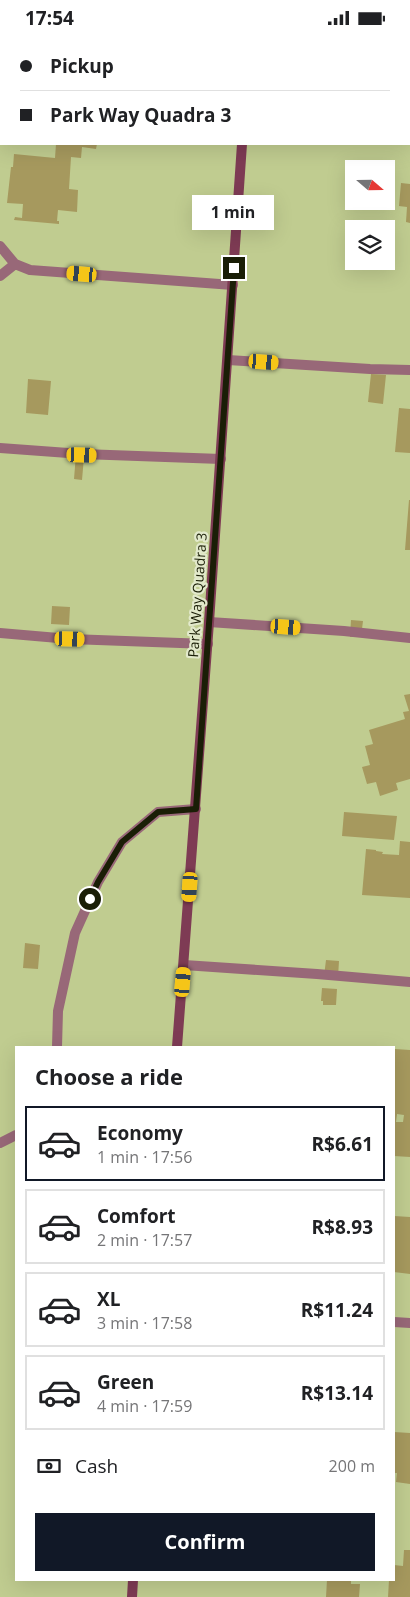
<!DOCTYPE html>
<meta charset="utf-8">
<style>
:root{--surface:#fff;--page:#f2f2f2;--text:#202124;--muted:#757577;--line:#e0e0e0;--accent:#111827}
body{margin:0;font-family:"Open Sans",sans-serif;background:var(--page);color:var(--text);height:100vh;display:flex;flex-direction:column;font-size:19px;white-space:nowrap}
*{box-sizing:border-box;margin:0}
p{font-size:16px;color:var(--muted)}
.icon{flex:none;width:28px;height:28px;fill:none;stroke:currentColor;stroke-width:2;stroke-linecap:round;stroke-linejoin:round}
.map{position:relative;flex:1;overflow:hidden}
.panel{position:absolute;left:15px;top:1011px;width:380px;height:535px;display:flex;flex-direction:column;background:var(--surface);border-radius:0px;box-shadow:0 5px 20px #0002}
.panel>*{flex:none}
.guide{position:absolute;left:0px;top:0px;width:410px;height:110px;box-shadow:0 5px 20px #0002;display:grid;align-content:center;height:110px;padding:0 20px;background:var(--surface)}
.needle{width:32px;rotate:110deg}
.controls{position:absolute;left:345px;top:125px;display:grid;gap:10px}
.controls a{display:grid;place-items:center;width:50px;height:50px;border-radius:0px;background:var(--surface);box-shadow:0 5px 20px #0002;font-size:25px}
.end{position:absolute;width:22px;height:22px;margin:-11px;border:6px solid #1a1e06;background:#fff;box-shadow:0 0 0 2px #fff}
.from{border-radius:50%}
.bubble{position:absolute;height:35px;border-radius:0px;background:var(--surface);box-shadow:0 5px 20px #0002;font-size:16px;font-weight:700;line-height:35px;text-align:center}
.car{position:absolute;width:15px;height:30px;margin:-15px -8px;border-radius:6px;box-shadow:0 0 4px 1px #0007;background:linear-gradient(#f5c518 24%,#345 0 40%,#f5c518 0 76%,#345 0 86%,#f5c518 0)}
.guide b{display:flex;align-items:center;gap:18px;height:48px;font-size:19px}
.guide b+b{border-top:1px solid var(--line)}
.guide i{width:12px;height:12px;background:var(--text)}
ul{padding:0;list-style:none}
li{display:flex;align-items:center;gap:15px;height:75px;margin:0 10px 8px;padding:0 10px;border:2px solid var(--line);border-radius:0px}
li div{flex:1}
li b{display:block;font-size:19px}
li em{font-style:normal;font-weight:700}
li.selected{border-color:var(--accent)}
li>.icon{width:45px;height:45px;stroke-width:1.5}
h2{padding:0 20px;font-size:22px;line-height:60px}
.pay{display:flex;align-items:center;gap:12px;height:55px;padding:0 20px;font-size:19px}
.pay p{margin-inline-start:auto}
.cta{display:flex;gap:10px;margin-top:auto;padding:10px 20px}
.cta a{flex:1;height:58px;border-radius:0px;background:var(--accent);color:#fff;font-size:20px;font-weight:700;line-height:58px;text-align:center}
.status{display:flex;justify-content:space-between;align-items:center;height:35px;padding:0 25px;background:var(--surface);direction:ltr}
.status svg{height:14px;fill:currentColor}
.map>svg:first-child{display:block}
.building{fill:#a6995e;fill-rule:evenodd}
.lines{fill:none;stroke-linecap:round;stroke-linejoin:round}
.lane{stroke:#986878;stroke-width:10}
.street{stroke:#986878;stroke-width:10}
.secondary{stroke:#7e3b54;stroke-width:10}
.route{stroke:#1a1e06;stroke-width:6}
.labels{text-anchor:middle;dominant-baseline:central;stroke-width:4.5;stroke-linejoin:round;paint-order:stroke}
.street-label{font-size:14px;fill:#1a1e06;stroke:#e2e9cb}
</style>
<div class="status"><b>17:54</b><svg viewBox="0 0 49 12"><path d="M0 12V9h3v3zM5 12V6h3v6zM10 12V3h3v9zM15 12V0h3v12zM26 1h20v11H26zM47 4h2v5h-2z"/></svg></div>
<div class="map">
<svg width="410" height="1562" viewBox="0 0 410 1562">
<rect width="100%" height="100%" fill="#c0cc90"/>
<!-- building -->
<path class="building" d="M 56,109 L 97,109 L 96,114 L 82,112 L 81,123 L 71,122 L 69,154 L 78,155 L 77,177 L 58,175 L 57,186 L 59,186 L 59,189 L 14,185 L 15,182 L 22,183 L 23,169 L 7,168 L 11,132 L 13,132 L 14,119 L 55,123 Z
M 401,148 L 410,149 L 410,188 L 406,187 L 407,172 L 399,171 Z
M 371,339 L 386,340 L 383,369 L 368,367 Z
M 28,344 L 51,346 L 48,380 L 26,378 Z
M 399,373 L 410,374 L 410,418 L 395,417 Z
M 76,419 L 84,422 L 82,445 L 74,444 Z
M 409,465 L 410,465 L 410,515 L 405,515 Z
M 52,571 L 70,572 L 69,590 L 51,589 Z
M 351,585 L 363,586 L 361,602 L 350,602 Z
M 410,659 L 410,744 L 396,748 L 398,755 L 380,761 L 376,747 L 367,749 L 362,732 L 370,730 L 365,711 L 373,709 L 369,695 L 405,684 L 403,677 L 409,676 L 404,660 Z
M 344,777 L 397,781 L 394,805 L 342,801 Z
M 400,806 L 410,807 L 410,863 L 362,860 L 366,814 L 376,815 L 376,816 L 383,817 L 382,819 L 399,820 Z
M 25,908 L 40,910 L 38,934 L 23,933 Z
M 326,925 L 339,926 L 338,942 L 324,941 Z
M 322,953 L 337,954 L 336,970 L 323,970 L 323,966 L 321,966 Z
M 395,1014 L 410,1015 L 410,1122 L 394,1121 L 394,1016 ZM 397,1079 L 404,1080 L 403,1087 L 396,1087 Z
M 394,1181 L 410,1182 L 410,1239 L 394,1237 Z
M 394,1397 L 410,1398 L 410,1449 L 396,1447 L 397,1438 L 394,1438 Z
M 404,1515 L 410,1515 L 410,1562 L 388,1562 L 389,1545 L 394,1545 L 394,1530 L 403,1531 Z
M 327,1545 L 351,1545 L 351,1549 L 360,1549 L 359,1562 L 326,1562 Z"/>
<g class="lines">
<!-- lane -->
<path class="lane" d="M 57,1012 L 58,976 L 75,898 L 98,847 L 122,807 L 158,777 L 196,774
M 0,1108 L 16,1100"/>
<!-- street -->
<path class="street" d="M 0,211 L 15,229 L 30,235 L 233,250
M 0,241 L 15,229
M 228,325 L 370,334 L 410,335
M 0,413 L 82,419 L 221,424
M 209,587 L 344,596 L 410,603
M 0,598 L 70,604 L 208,609
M 184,930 L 317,939 L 410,947
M 394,1287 L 410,1288"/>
<!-- secondary -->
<path class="secondary" d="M 248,1 L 248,0
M 177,1012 L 209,587 L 242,109
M 132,1562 L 133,1545"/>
</g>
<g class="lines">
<!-- route -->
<path class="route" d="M 90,864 L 98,847 L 122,807 L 158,777 L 196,774 L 234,233"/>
</g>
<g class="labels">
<!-- street labels -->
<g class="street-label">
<text transform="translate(197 560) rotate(-86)">Park Way Quadra 3</text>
</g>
</g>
</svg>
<div class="controls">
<a><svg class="needle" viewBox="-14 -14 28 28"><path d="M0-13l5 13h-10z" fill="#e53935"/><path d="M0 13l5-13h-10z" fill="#757577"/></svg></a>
<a><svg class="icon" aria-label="layers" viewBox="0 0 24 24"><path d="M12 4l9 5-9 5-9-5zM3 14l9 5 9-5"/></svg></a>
</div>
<i class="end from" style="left:90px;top:864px"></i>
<i class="end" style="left:234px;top:233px"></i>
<div class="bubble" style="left:192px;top:160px;width:82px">1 min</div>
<i class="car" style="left:82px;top:239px;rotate:275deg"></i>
<i class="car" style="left:264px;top:327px;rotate:94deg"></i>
<i class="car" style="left:82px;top:420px;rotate:92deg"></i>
<i class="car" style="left:286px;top:592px;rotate:94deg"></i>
<i class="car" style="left:70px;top:604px;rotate:92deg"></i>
<i class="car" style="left:190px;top:852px;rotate:184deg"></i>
<i class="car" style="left:183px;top:947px;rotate:5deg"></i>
<div class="guide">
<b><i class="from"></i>Pickup</b>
<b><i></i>Park Way Quadra 3</b>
</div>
<section class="panel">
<h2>Choose a ride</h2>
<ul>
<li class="selected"><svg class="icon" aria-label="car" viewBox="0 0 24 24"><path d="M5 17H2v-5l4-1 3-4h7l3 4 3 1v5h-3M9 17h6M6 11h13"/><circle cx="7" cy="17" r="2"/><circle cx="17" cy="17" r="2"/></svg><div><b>Economy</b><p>1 min · 17:56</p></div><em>R$6.61</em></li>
<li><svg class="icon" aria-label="car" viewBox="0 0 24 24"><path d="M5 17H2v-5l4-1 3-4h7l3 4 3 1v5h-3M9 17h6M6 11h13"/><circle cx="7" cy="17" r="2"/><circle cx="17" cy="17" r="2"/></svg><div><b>Comfort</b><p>2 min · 17:57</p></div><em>R$8.93</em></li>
<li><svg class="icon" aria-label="car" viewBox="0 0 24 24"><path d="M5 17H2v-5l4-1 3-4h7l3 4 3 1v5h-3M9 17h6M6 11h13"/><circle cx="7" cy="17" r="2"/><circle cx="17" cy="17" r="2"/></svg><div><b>XL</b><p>3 min · 17:58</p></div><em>R$11.24</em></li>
<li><svg class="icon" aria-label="car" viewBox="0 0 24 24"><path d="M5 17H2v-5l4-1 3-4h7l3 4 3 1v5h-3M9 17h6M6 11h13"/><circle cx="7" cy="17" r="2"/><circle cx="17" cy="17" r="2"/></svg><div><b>Green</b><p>4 min · 17:59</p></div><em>R$13.14</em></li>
</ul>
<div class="pay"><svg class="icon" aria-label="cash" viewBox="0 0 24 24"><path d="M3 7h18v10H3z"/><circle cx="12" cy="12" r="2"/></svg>Cash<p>200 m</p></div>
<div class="cta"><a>Confirm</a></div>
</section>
</div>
